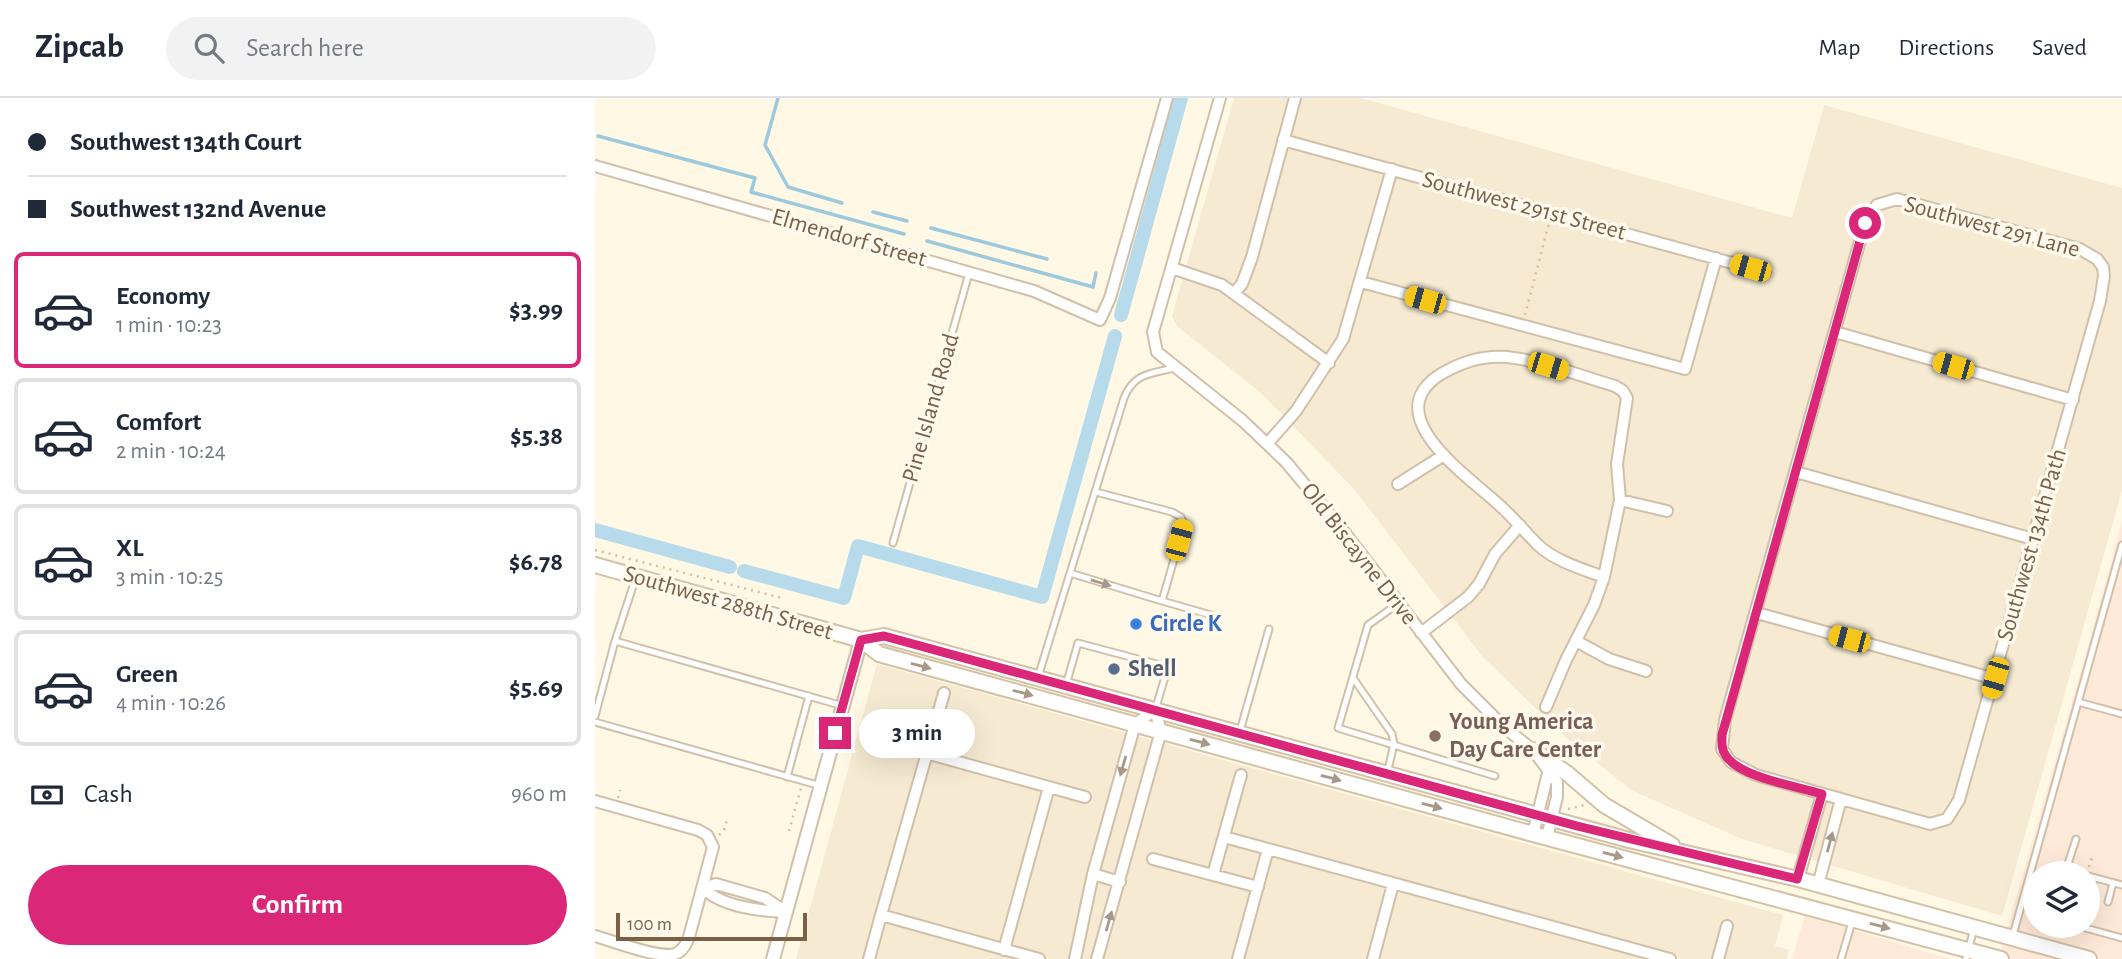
<!DOCTYPE html>
<meta charset="utf-8">
<style>
:root{--surface:#fff;--page:#f2f2f3;--text:#1f2937;--muted:#747a83;--line:#e0e1e3;--accent:#db2777}
body{margin:0;font-family:"Alegreya Sans",sans-serif;background:var(--page);color:var(--text);height:100vh;display:flex;flex-direction:column;font-size:26px;white-space:nowrap}
*{box-sizing:border-box;margin:0}
p{font-size:23px;color:var(--muted)}
.icon{flex:none;width:38px;height:38px;fill:none;stroke:currentColor;stroke-width:2;stroke-linecap:round;stroke-linejoin:round}
.map{position:relative;flex:1;overflow:hidden}
.details{display:flex;flex-direction:column;background:var(--surface);width:595px}
.details>*{flex:none}
.top-card{display:grid;align-content:center;height:154px;padding:0 28px;background:var(--surface)}
.fabs{position:absolute;left:1428px;top:763px;display:grid;gap:14px}
.fabs a{display:grid;place-items:center;width:77px;height:77px;border-radius:50%;background:var(--surface);box-shadow:0 7px 28px #0002;font-size:35px}
.scale{position:absolute;left:21px;bottom:18px;width:191px;box-sizing:border-box;padding-left:7px;border:4px solid #796047;border-top:0;font-size:19px;line-height:24px;white-space:nowrap;color:#796047;-webkit-text-stroke:5px #fffaed;paint-order:stroke}
.end{position:absolute;width:32px;height:32px;margin:-16px;border:9px solid #db2777;background:#fff;box-shadow:0 0 0 4px #fff}
.from{border-radius:50%}
.bubble{position:absolute;height:49px;border-radius:24px;background:var(--surface);box-shadow:0 7px 28px #0002;font-size:23px;font-weight:700;line-height:49px;text-align:center}
.car{position:absolute;width:21px;height:42px;margin:-21px -10px;border-radius:9px;box-shadow:0 0 5px 2px #0007;background:linear-gradient(#f5c518 24%,#345 0 40%,#f5c518 0 76%,#345 0 86%,#f5c518 0)}
.top-card b{display:flex;align-items:center;gap:24px;height:66px;font-size:26px}
.top-card b+b{border-top:2px solid var(--line)}
.top-card i{width:18px;height:18px;background:var(--text)}
ul{padding:0;list-style:none}
li{display:flex;align-items:center;gap:21px;height:116px;margin:0 14px 10px;padding:0 14px;border:4px solid var(--line);border-radius:10px}
li div{flex:1}
li b{display:block;font-size:26px}
li em{font-style:normal;font-weight:700}
li.active{border-color:var(--accent)}
li>.icon{width:63px;height:63px;stroke-width:1.5}
.pay{display:flex;align-items:center;gap:18px;height:77px;padding:0 28px;font-size:26px}
.pay p{margin-inline-start:auto}
.cta{display:flex;gap:14px;margin-top:auto;padding:14px 28px}
.cta a{flex:1;height:80px;border-radius:42px;background:var(--accent);color:#fff;font-size:28px;font-weight:700;line-height:80px;text-align:center}
header{display:flex;align-items:center;gap:42px;box-sizing:border-box;height:98px;padding:0 35px;background:var(--surface);border-bottom:2px solid var(--line)}
header strong{font-size:33px}
nav{display:flex;gap:38px;margin-inline-start:auto;font-size:24px}
.search{width:490px;height:63px;background:var(--page);display:flex;align-items:center;gap:18px;box-sizing:border-box;padding:0 24px;border-radius:38px;color:var(--muted);font-size:26px}
main{display:flex;flex:1;min-height:0}
.map>svg:first-child{display:block}
.residential{fill:#f6ebd2}
.commercial{fill:#ffe9d8;fill-rule:evenodd}
.lines{fill:none;stroke-linecap:round;stroke-linejoin:round}
.stream{stroke:#9cc9dc;stroke-width:3.5}
.canal{stroke:#b7dbea;stroke-width:14}
.service-casing{stroke:#d1c0a9;stroke-width:9}
.minor-casing{stroke:#d1c0a9;stroke-width:14}
.tertiary-casing{stroke:#d1c0a9;stroke-width:16}
.secondary-casing{stroke:#d4c2a6;stroke-width:18}
.path{stroke:#dbbe9c;stroke-width:2.5;stroke-dasharray:2 5;stroke-linecap:butt}
.service{stroke:#fff;stroke-width:5}
.minor{stroke:#fff;stroke-width:10}
.tertiary{stroke:#fff;stroke-width:12}
.secondary{stroke:#fff;stroke-width:14}
.oneway{fill:#a89887}
.route{stroke:#db2777;stroke-width:9}
.shop-dot{fill:#3f7fe0;stroke:#fffaed;stroke-width:2.5}
.service-dot{fill:#5c6f8a;stroke:#fffaed;stroke-width:2.5}
.education-dot{fill:#8d6e63;stroke:#fffaed;stroke-width:2.5}
.labels{text-anchor:middle;dominant-baseline:central;stroke-width:7;stroke-linejoin:round;paint-order:stroke}
.street-label{font-size:24px;fill:#796047;stroke:#fffaed}
.shop-label{font-size:24px;font-weight:bold;fill:#366cbe;stroke:#fffaed;text-anchor:start}
.service-label{font-size:24px;font-weight:bold;fill:#4e5e75;stroke:#fffaed;text-anchor:start}
.education-label{font-size:24px;font-weight:bold;fill:#785e54;stroke:#fffaed;text-anchor:start}
</style>
<header>
<strong>Zipcab</strong>
<div class="search"><svg class="icon" aria-label="search" viewBox="0 0 24 24"><circle cx="10" cy="10" r="6"/><path d="M15 15l6 6"/></svg>Search here</div>
<nav><a>Map</a><a>Directions</a><a>Saved</a></nav>
</header>
<main>
<section class="details">
<div class="top-card">
<b><i class="from"></i>Southwest 134th Court</b>
<b><i></i>Southwest 132nd Avenue</b>
</div>
<ul>
<li class="active"><svg class="icon" aria-label="car" viewBox="0 0 24 24"><path d="M5 17H2v-5l4-1 3-4h7l3 4 3 1v5h-3M9 17h6M6 11h13"/><circle cx="7" cy="17" r="2"/><circle cx="17" cy="17" r="2"/></svg><div><b>Economy</b><p>1 min · 10:23</p></div><em>$3.99</em></li>
<li><svg class="icon" aria-label="car" viewBox="0 0 24 24"><path d="M5 17H2v-5l4-1 3-4h7l3 4 3 1v5h-3M9 17h6M6 11h13"/><circle cx="7" cy="17" r="2"/><circle cx="17" cy="17" r="2"/></svg><div><b>Comfort</b><p>2 min · 10:24</p></div><em>$5.38</em></li>
<li><svg class="icon" aria-label="car" viewBox="0 0 24 24"><path d="M5 17H2v-5l4-1 3-4h7l3 4 3 1v5h-3M9 17h6M6 11h13"/><circle cx="7" cy="17" r="2"/><circle cx="17" cy="17" r="2"/></svg><div><b>XL</b><p>3 min · 10:25</p></div><em>$6.78</em></li>
<li><svg class="icon" aria-label="car" viewBox="0 0 24 24"><path d="M5 17H2v-5l4-1 3-4h7l3 4 3 1v5h-3M9 17h6M6 11h13"/><circle cx="7" cy="17" r="2"/><circle cx="17" cy="17" r="2"/></svg><div><b>Green</b><p>4 min · 10:26</p></div><em>$5.69</em></li>
</ul>
<div class="pay"><svg class="icon" aria-label="cash" viewBox="0 0 24 24"><path d="M3 7h18v10H3z"/><circle cx="12" cy="12" r="2"/></svg>Cash<p>960 m</p></div>
<div class="cta"><a>Confirm</a></div>
</section>
<div class="map">
<svg width="1527" height="861" viewBox="0 0 1527 861">
<rect width="100%" height="100%" fill="#fef8e5"/>
<!-- residential -->
<path class="residential" d="M 639,0 L 766,0 L 1197,120 L 1229,7 L 1527,90 L 1527,392 L 1407,818 L 1147,741 L 1036,692 L 968,637 L 887,558 L 759,391 L 666,295 L 583,229 L 577,218 Z
M 282,566 L 1188,817 L 1180,848 L 1194,852 L 1192,861 L 201,861 Z"/>
<!-- commercial -->
<path class="commercial" d="M 1527,424 L 1527,861 L 1404,861 L 1488,566 ZM 1440,775 L 1493,775 L 1493,828 L 1440,828 Z
M 1210,817 L 1354,861 L 1197,861 Z"/>
<g class="lines">
<!-- stream -->
<path class="stream" d="M 183,0 L 170,47 L 193,89 L 247,105
M 3,38 L 160,80 L 156,94 L 309,136
M 278,114 L 312,123
M 336,130 L 452,161
M 332,143 L 498,189 L 501,175"/>
<!-- canal -->
<path class="canal" d="M 526,217 L 586,0
M 0,432 L 135,469
M 149,473 L 249,500 L 263,448 L 447,499 L 520,238"/>
<!-- service casing -->
<g class="service-casing">
<path id="service" d="M 501,394 L 577,414 L 586,419 L 589,427 L 567,503 L 475,475 L 529,300 C 539,275 555,276 579,270
M 298,445 L 374,175
M 567,503 L 616,517
M 804,505 L 773,527 L 743,630 L 900,678
M 20,543 L 41,479
M 443,579 L 475,475
M 758,580 L 797,636 L 799,646 L 792,676
M 471,587 L 483,545 L 573,569 L 561,609
M 1483,604 L 1527,616
M 0,618 L 20,543 L 248,608
M 0,624 L 226,688
M 645,633 L 674,531
M 192,679 L 214,598
M 1472,772 L 1483,775
M 1470,775 L 1481,741
M 1493,778 L 1527,787
M 1494,799 L 1499,780
M 1513,804 L 1518,785
M 1483,828 L 1527,840
M 1418,837 L 1527,447
M 1246,861 L 1257,824
M 1371,861 L 1379,830"/>
</g>
<!-- minor casing -->
<g class="minor-casing">
<path id="minor" d="M 625,0 L 558,234 L 562,254 L 648,323 L 691,364 L 750,435 L 866,586 L 909,629 L 938,652 L 962,684 L 962,699 L 952,739
M 688,42 L 1170,174
M 0,68 L 439,193 L 505,222 L 515,200 L 572,0
M 1302,101 L 1485,151 L 1502,161 L 1508,169 L 1509,178 L 1505,203 L 1364,702 L 1352,721 L 1335,726 L 1161,677 L 1136,664 L 1127,651 L 1130,622 L 1270,125 L 1282,107 Z
M 577,170 L 627,187 L 734,265
M 766,184 L 1090,271 L 1121,160
M 639,195 L 647,186 L 657,159 L 700,0
M 1240,234 L 1478,302
M 673,345 L 701,313 L 748,241 L 797,71
M 1201,374 L 1438,441
M 803,386 L 849,357
M 1025,402 L 1072,413
M 1162,515 L 1400,581
M 826,535 L 873,499 L 884,486 L 900,456 L 925,427
M 981,543 L 1014,561 L 1051,573
M 349,595 L 286,817 L 444,861
M 951,609 L 971,562 L 999,507 L 1009,479 L 1025,402 L 1022,366 L 1032,300 L 1028,293 L 1020,288 C 985,278 949,263 912,259 C 889,257 866,264 846,276 C 782,316 870,376 902,405 C 917,418 929,433 943,447 C 960,463 987,471 1009,479
M 331,655 L 490,699
M 0,703 L 103,732 L 112,737 L 118,749 L 94,839 C 91,846 88,853 80,856 C 64,861 18,843 0,838
M 938,736 L 954,671
M 629,739 L 673,751 L 643,861
M 673,751 L 1075,861
M 558,761 L 663,789
M 498,776 L 525,784
M 618,777 L 646,677
M 1203,781 L 1227,696
M 121,786 L 170,800 L 191,814 C 164,813 127,809 108,790 Z
M 1223,787 L 1246,701
M 409,852 L 454,689
M 274,861 L 286,817
M 480,861 L 498,776 L 540,626 L 560,612 L 566,633 L 502,861
M 778,861 L 798,786
M 1123,861 L 1132,828"/>
</g>
<!-- tertiary casing -->
<g class="tertiary-casing">
<path id="tertiary" d="M 178,861 L 266,542"/>
</g>
<!-- secondary casing -->
<g class="secondary-casing">
<path id="secondary" d="M 0,467 L 266,542 L 284,556 L 291,558 L 938,736 L 1406,861
M 266,542 L 289,538 L 957,721 L 1034,742 L 1203,781 L 1494,861
M 938,652 L 973,676 L 1009,707 L 1077,747"/>
</g>
<!-- path -->
<path class="path" d="M 930,217 L 954,125
M 0,452 L 187,500
M 23,700 L 25,692
M 973,711 L 990,707
M 194,733 L 206,690
M 124,737 L 129,732 L 132,721
M 1494,769 L 1497,759"/>
<!-- service -->
<use href="#service" class="service"/>
<!-- minor -->
<use href="#minor" class="minor"/>
<!-- tertiary -->
<use href="#tertiary" class="tertiary"/>
<!-- secondary -->
<use href="#secondary" class="secondary"/>
</g>
<!-- one-way arrows -->
<defs><path id="oneway-solid" d="M-6-.8H1V-3.2L6.5 0L1 3.2V.8H-6Z" transform="scale(1.75)"/></defs>
<g class="oneway">
<use href="#oneway-solid" transform="translate(506 485) rotate(17)"/>
<use href="#oneway-solid" transform="translate(326 568) rotate(15)"/>
<use href="#oneway-solid" transform="translate(428 595) rotate(15)"/>
<use href="#oneway-solid" transform="translate(605 644) rotate(15)"/>
<use href="#oneway-solid" transform="translate(528 668) rotate(106)"/>
<use href="#oneway-solid" transform="translate(736 680) rotate(15)"/>
<use href="#oneway-solid" transform="translate(837 708) rotate(15)"/>
<use href="#oneway-solid" transform="translate(1235 744) rotate(-75)"/>
<use href="#oneway-solid" transform="translate(1018 757) rotate(15)"/>
<use href="#oneway-solid" transform="translate(514 823) rotate(-74)"/>
<use href="#oneway-solid" transform="translate(1285 828) rotate(15)"/>
</g>
<g class="lines">
<!-- route -->
<path class="route" d="M 240,635 L 266,542 L 289,538 L 982,728 L 1202,781 L 1227,696 C 1202,688 1146,680 1131,658 C 1126,651 1127,645 1127,637 L 1270,125"/>
</g>
<!-- markers -->
<circle class="shop-dot" cx="541" cy="526" r="7"/>
<circle class="service-dot" cx="519" cy="571" r="7"/>
<circle class="education-dot" cx="840" cy="638" r="7"/>
<g class="labels">
<!-- street labels -->
<g class="street-label">
<text transform="translate(929 108) rotate(15)">Southwest 291st Street</text>
<text transform="translate(1397 129) rotate(15)">Southwest 291 Lane</text>
<text transform="translate(254 140) rotate(16)">Elmendorf Street</text>
<text transform="translate(336 310) rotate(-74)">Pine Island Road</text>
<text transform="translate(1437 447) rotate(-74)">Southwest 134th Path</text>
<text transform="translate(764 456) rotate(52)">Old Biscayne Drive</text>
<text transform="translate(133 505) rotate(16)">Southwest 288th Street</text>
</g>
<!-- shop labels -->
<g class="shop-label">
<text x="555" y="526">Circle K</text>
</g>
<!-- service labels -->
<g class="service-label">
<text x="533" y="571">Shell</text>
</g>
<!-- education labels -->
<g class="education-label">
<text x="854" y="624">Young America<tspan x="854" dy="28">Day Care Center</tspan></text>
</g>
</g>
</svg>
<div class="fabs">
<a><svg class="icon" aria-label="layers" viewBox="0 0 24 24"><path d="M12 4l9 5-9 5-9-5zM3 14l9 5 9-5"/></svg></a>
</div>
<div class="scale">100 m</div>
<i class="end from" style="left:1270px;top:125px"></i>
<i class="end" style="left:240px;top:635px"></i>
<div class="bubble" style="left:264px;top:611px;width:116px">3 min</div>
<i class="car" style="left:1155px;top:170px;rotate:286deg"></i>
<i class="car" style="left:830px;top:202px;rotate:286deg"></i>
<i class="car" style="left:953px;top:268px;rotate:107deg"></i>
<i class="car" style="left:1358px;top:268px;rotate:286deg"></i>
<i class="car" style="left:584px;top:442px;rotate:15deg"></i>
<i class="car" style="left:1254px;top:541px;rotate:285deg"></i>
<i class="car" style="left:1400px;top:580px;rotate:196deg"></i>
</div>
</main>
